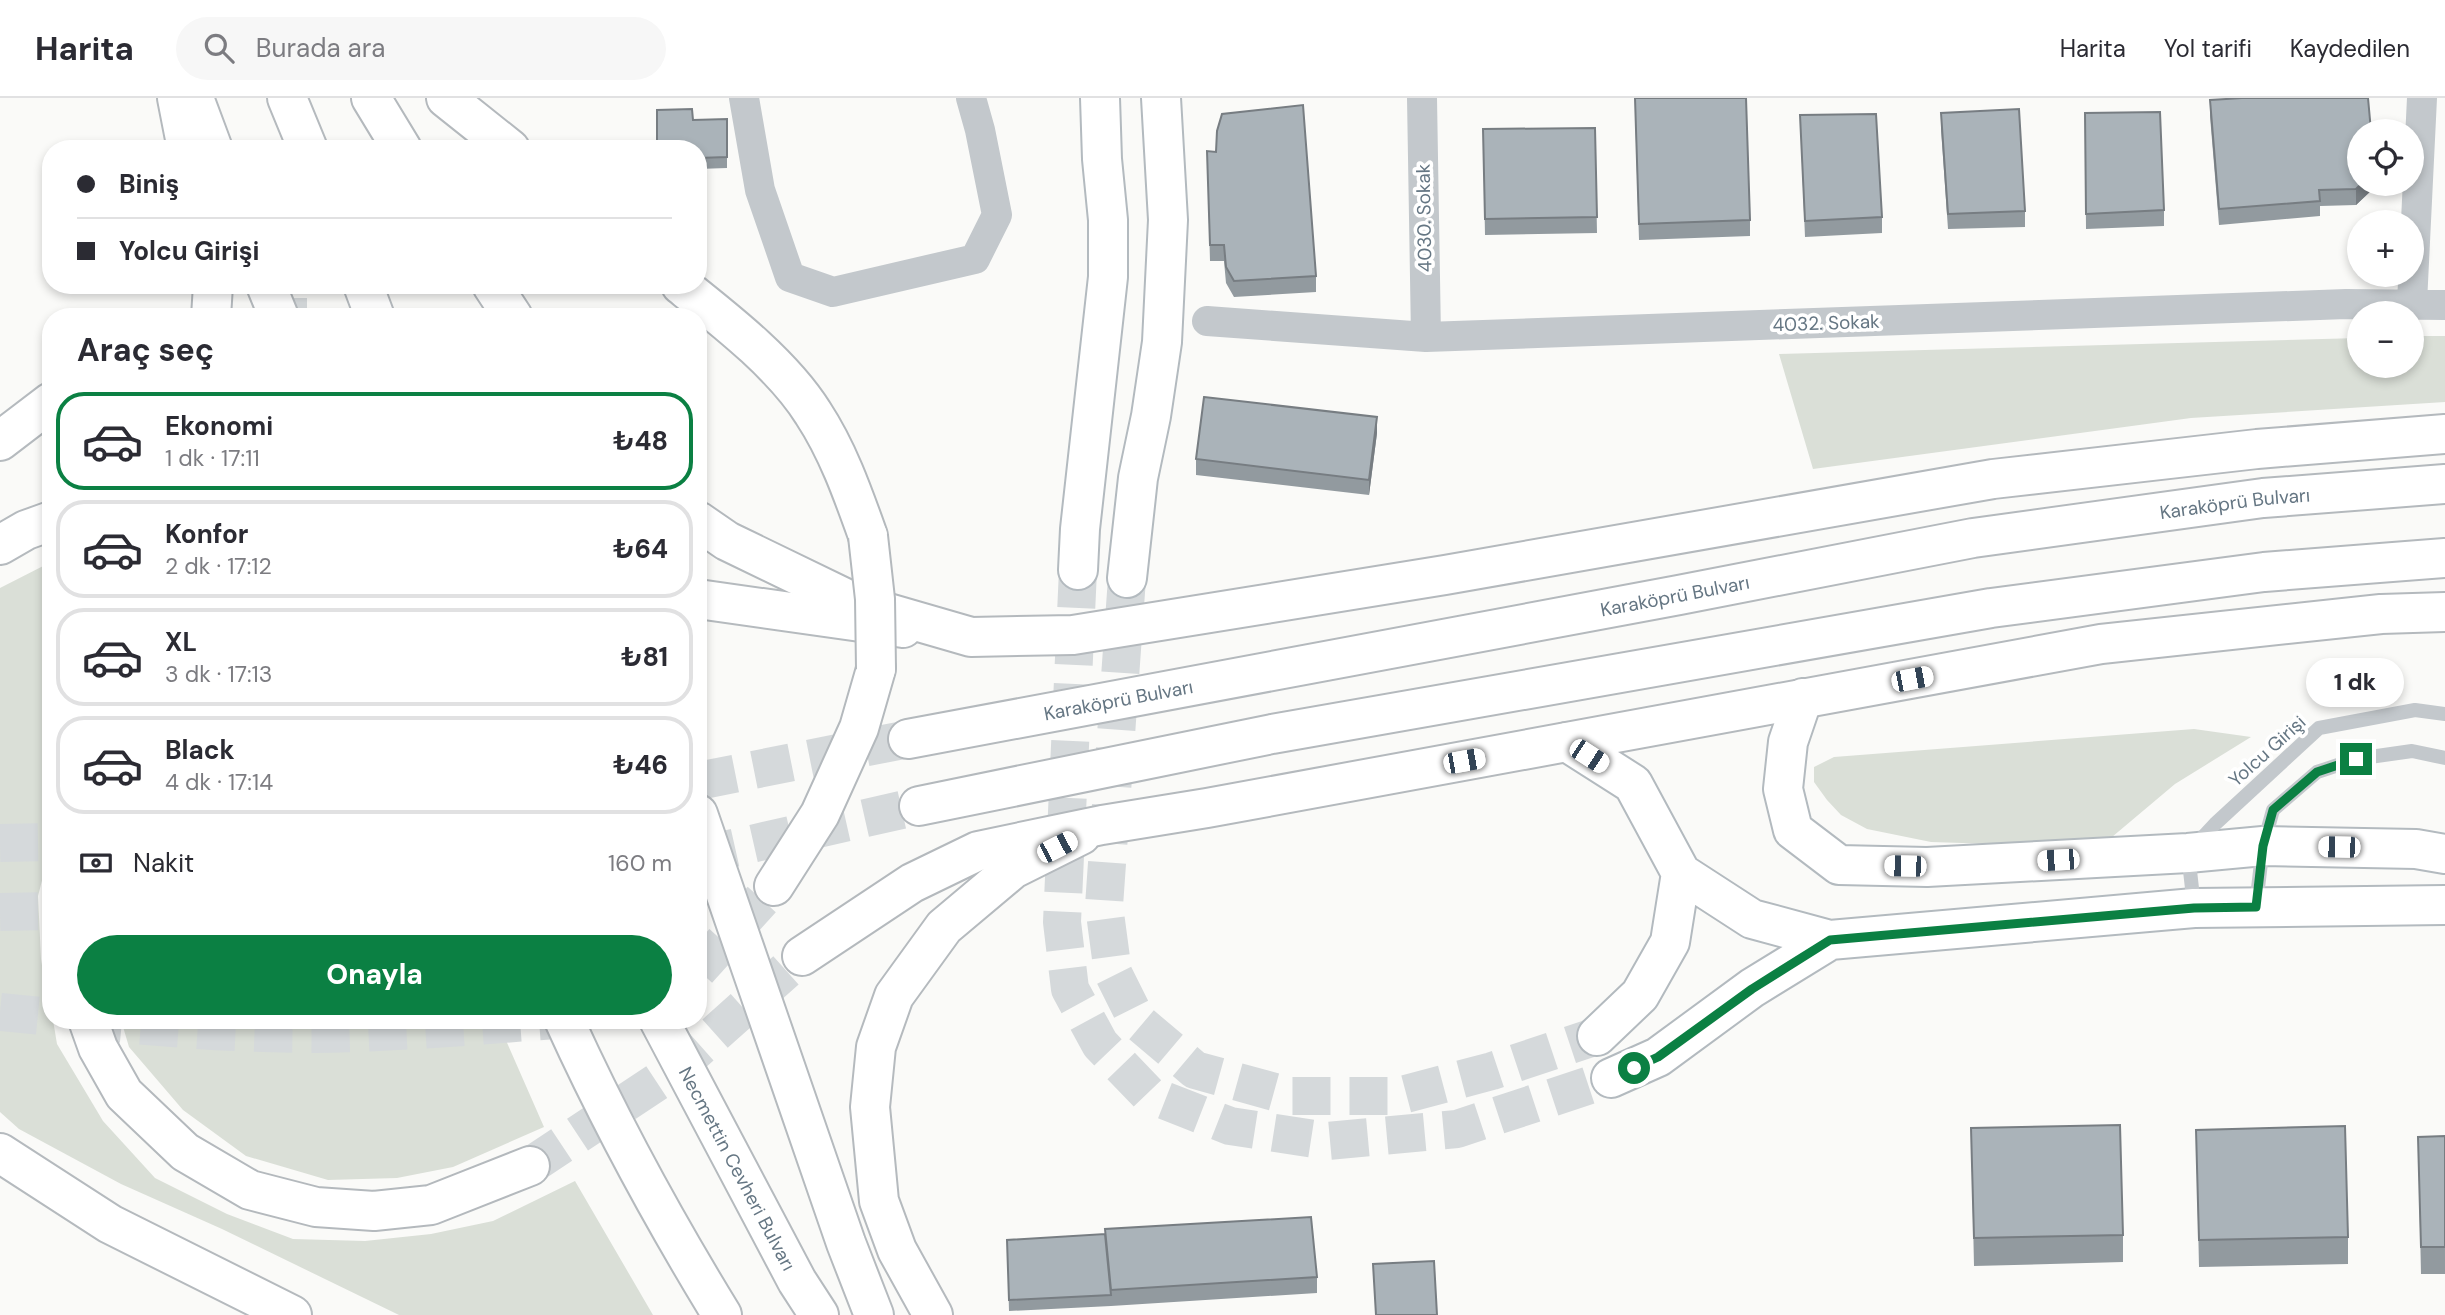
<!DOCTYPE html>
<html lang="tr">
<meta charset="utf-8">
<style>
:root{--surface:#fff;--page:#f7f7f7;--text:#2b2b33;--muted:#7c7c81;--line:#e1e1e2;--accent:#0b8043}
body{margin:0;font-family:"DM Sans",sans-serif;background:var(--page);color:var(--text);height:100vh;display:flex;flex-direction:column;font-size:26px;white-space:nowrap}
*{box-sizing:border-box;margin:0}
p{font-size:23px;color:var(--muted)}
.icon{flex:none;width:38px;height:38px;fill:none;stroke:currentColor;stroke-width:2;stroke-linecap:round;stroke-linejoin:round}
.map{position:relative;flex:1;overflow:hidden}
.drawer{position:absolute;left:42px;top:210px;width:665px;height:721px;display:flex;flex-direction:column;background:var(--surface);border-radius:28px;box-shadow:0 4px 10px #0003}
.drawer>*{flex:none}
.top-card{position:absolute;left:42px;top:42px;width:665px;height:154px;border-radius:28px;box-shadow:0 4px 10px #0003;display:grid;align-content:center;height:154px;padding:0 35px;background:var(--surface)}
.controls{position:absolute;left:2347px;top:21px;display:grid;gap:14px}
.controls a{display:grid;place-items:center;width:77px;height:77px;border-radius:50%;background:var(--surface);box-shadow:0 4px 10px #0003;font-size:35px}
.end{position:absolute;width:32px;height:32px;margin:-16px;border:9px solid #0b8043;background:#fff;box-shadow:0 0 0 4px #fff}
.from{border-radius:50%}
.bubble{position:absolute;height:49px;border-radius:24px;background:var(--surface);box-shadow:0 4px 10px #0003;font-size:23px;font-weight:800;line-height:49px;text-align:center}
.car{position:absolute;width:21px;height:42px;margin:-21px -10px;border-radius:9px;box-shadow:0 0 5px 2px #0007;background:linear-gradient(#fff 24%,#345 0 40%,#fff 0 76%,#345 0 86%,#fff 0)}
.top-card b{display:flex;align-items:center;gap:24px;height:66px;font-size:26px}
.top-card b+b{border-top:2px solid var(--line)}
.top-card i{width:18px;height:18px;background:var(--text)}
ul{padding:0;list-style:none}
li{display:flex;align-items:center;gap:21px;height:98px;margin:0 14px 10px;padding:0 21px;border:4px solid var(--line);border-radius:28px}
li div{flex:1}
li b{display:block;font-size:26px}
li em{font-style:normal;font-weight:800}
li.current{border-color:var(--accent)}
li>.icon{width:63px;height:63px;stroke-width:1.5}
h2{padding:0 35px;font-size:32px;line-height:84px}
.pay{display:flex;align-items:center;gap:18px;height:77px;padding:0 35px;font-size:26px}
.pay p{margin-inline-start:auto}
.cta{display:flex;gap:14px;margin-top:auto;padding:14px 35px}
.cta a{flex:1;height:80px;border-radius:42px;background:var(--accent);color:#fff;font-size:28px;font-weight:800;line-height:80px;text-align:center}
header{display:flex;align-items:center;gap:42px;box-sizing:border-box;height:98px;padding:0 35px;background:var(--surface);border-bottom:2px solid var(--line)}
header strong{font-size:33px}
nav{display:flex;gap:38px;margin-inline-start:auto;font-size:24px}
.search{width:490px;height:63px;background:var(--page);display:flex;align-items:center;gap:18px;box-sizing:border-box;padding:0 24px;border-radius:38px;color:var(--muted);font-size:26px}
.map>svg:first-child{display:block}
.green{fill:#dadfd7}
.lines{fill:none;stroke-linecap:round;stroke-linejoin:round}
.secondary-tunnel{stroke:#d5d9db;stroke-width:38;stroke-dasharray:38 19;stroke-linecap:butt}
.primary-tunnel{stroke:#d5d9db;stroke-width:38;stroke-dasharray:38 19;stroke-linecap:butt}
.highway-tunnel{stroke:#d5d9db;stroke-width:38;stroke-dasharray:38 19;stroke-linecap:butt}
.secondary-casing{stroke:#b3babf;stroke-width:42}
.primary-casing{stroke:#b5babe;stroke-width:42}
.highway-casing{stroke:#b4b9bd;stroke-width:42}
.lane{stroke:#c3c8cc;stroke-width:14}
.street{stroke:#c3c8cc;stroke-width:30}
.secondary{stroke:#fff;stroke-width:38}
.primary{stroke:#fff;stroke-width:38}
.highway{stroke:#fff;stroke-width:38}
.highway-bridge-casing{stroke:#b4b9bd;stroke-width:42;stroke-linecap:butt}
.highway-bridge{stroke:#fff;stroke-width:38}
.wall{fill:#929a9f}
.shaded-wall{fill:#777d82}
.building{fill:#aab3b9;stroke:#777d82;stroke-width:2}
.route{stroke:#0b8043;stroke-width:9}
.labels{text-anchor:middle;dominant-baseline:central;stroke-width:7;stroke-linejoin:round;paint-order:stroke}
.street-label{font-size:19px;fill:#657683;stroke:#fff}
</style>
<header>
<strong>Harita</strong>
<div class="search"><svg class="icon" aria-label="search" viewBox="0 0 24 24"><circle cx="10" cy="10" r="6"/><path d="M15 15l6 6"/></svg>Burada ara</div>
<nav><a>Harita</a><a>Yol tarifi</a><a>Kaydedilen</a></nav>
</header>
<div class="map">
<svg width="2445" height="1217" viewBox="0 0 2445 1217">
<rect width="100%" height="100%" fill="#fafaf8"/>
<!-- green -->
<path class="green" d="M 2412,238 L 2445,238 L 2445,304 L 2191,320 L 1813,371 L 1779,256 L 2359,240 L 2359,268 L 2412,268 Z
M 51,464 L 51,748 L 38,798 L 41,861 L 51,922 L 53,922 L 57,946 L 103,1023 L 155,1080 L 227,1116 L 293,1141 L 365,1143 L 431,1136 L 493,1123 L 575,1083 L 653,1217 L 399,1217 L 222,1131 L 121,1086 L 19,1031 L 0,1014 L 0,490 Z
M 2194,631 L 2251,639 L 2175,686 L 2112,739 L 2025,747 L 1931,744 L 1867,731 L 1841,717 L 1827,702 L 1814,684 L 1814,669 L 1834,659 Z
M 121,922 L 497,922 L 544,1029 L 453,1069 L 397,1080 L 328,1082 L 246,1058 L 183,1012 L 129,949 Z"/>
<g class="lines">
<!-- secondary-tunnel -->
<path class="secondary-tunnel" d="M 1078,472 L 1062,824 L 1070,891 L 1100,946 L 1148,996 L 1230,1028 L 1327,1043 L 1457,1031 L 1611,980
M 1127,480 L 1104,808 L 1113,875 L 1137,923 L 1195,972 L 1289,998 L 1398,998 L 1492,973 L 1597,938"/>
<!-- primary-tunnel -->
<path class="primary-tunnel" d="M 285,219 L 307,219"/>
<!-- highway-tunnel -->
<path class="highway-tunnel" d="M 698,683 L 908,641
M 0,745 L 51,744
M 698,758 L 919,708
M 0,814 L 51,813
M 698,872 L 774,788
M 0,914 L 51,919
M 84,922 C 160,930 237,936 314,936 C 395,935 475,928 555,922
M 530,1068 L 672,974 L 802,858"/>
<!-- secondary casing -->
<g class="secondary-casing">
<path id="secondary" d="M 1078,472 L 1080,431 L 1108,179 L 1108,122 L 1102,61 L 1100,0
M 1127,480 L 1138,380 L 1151,318 L 1162,244 L 1168,122 L 1161,0
M 1803,600 L 1788,644 L 1783,691 L 1793,732 L 1839,767 L 1927,769 L 2188,755 L 2263,748 L 2416,751 L 2445,756
M 1567,644 L 1633,686 L 1681,775 L 1752,821 L 1830,842 L 2194,810 L 2445,807
M 1597,938 L 1640,897 L 1670,844 L 1681,775
M 1611,980 L 1658,959 L 1752,890 L 1830,842"/>
</g>
<!-- primary casing -->
<g class="primary-casing">
<g id="primary">
<path d="M 194,0 L 213,51"/>
<path d="M 287,0 L 308,51"/>
<path d="M 266,187 L 279,219"/>
<path d="M 363,187 L 375,219"/>
<path d="M 0,343 L 51,304"/>
<path d="M 0,447 L 26,432 L 51,423"/>
<path d="M 698,501 L 903,530"/>
<path d="M 698,716 L 846,1145 L 874,1217"/>
<path d="M 564,922 C 609,1021 665,1124 722,1217"/>
<path id="s1" d="M 659,922 L 797,1183 L 819,1217"/>
<path d="M 0,1055 L 110,1126 L 292,1217"/>
<path d="M 933,1217 L 897,1152 L 879,1103 L 870,1009 L 876,949 L 894,898 L 944,829 L 1013,771 L 1081,737"/>
</g>
</g>
<!-- highway casing -->
<g class="highway-casing">
<g id="highway">
<path d="M 177,0 L 187,51"/>
<path d="M 371,0 L 402,51"/>
<path d="M 446,0 L 510,51"/>
<path d="M 492,187 L 513,219"/>
<path d="M 681,187 C 725,222 783,267 813,315 C 838,353 853,396 868,438"/>
<path d="M 211,219 L 213,187"/>
<path d="M 698,423 L 727,443 L 857,506 L 971,539 L 1073,537 L 1445,477 L 1993,381 L 2257,351 L 2445,336"/>
<path id="s2" d="M 908,641 L 1679,497 L 1973,440 L 2263,400 L 2445,386"/>
<path d="M 919,708 L 1272,636 L 1991,510 L 2264,474 L 2445,460"/>
<path d="M 774,788 L 820,716 L 859,630 L 876,571"/>
<path d="M 802,858 L 912,785 L 978,753 L 1102,727 L 1207,710 L 2101,546 L 2381,516 L 2445,514"/>
<path d="M 88,922 L 98,950 L 124,996 L 185,1054 L 250,1092 L 316,1109 L 374,1113 L 431,1107 L 530,1068"/>
</g>
</g>
<!-- lane -->
<path class="lane" d="M 2256,807 L 2263,748 L 2273,712 L 2317,674 L 2356,661 L 2412,653 L 2445,660
M 2194,808 L 2188,755 L 2215,726 L 2319,630 L 2415,612 L 2445,616"/>
<!-- street -->
<path class="street" d="M 744,0 L 760,92 L 790,179 L 833,194 L 975,161 L 997,117 L 980,32 L 971,0
M 1422,0 L 1426,239
M 2412,205 L 2422,0
M 1207,223 L 1426,239 L 2346,206 L 2445,207"/>
<!-- secondary -->
<use href="#secondary" class="secondary"/>
<!-- primary -->
<use href="#primary" class="primary"/>
<!-- highway -->
<use href="#highway" class="highway"/>
<!-- highway-bridge casing -->
<g class="highway-bridge-casing">
<path id="highway-bridge" d="M 868,438 L 875,501 L 876,571"/>
</g>
<!-- highway-bridge -->
<use href="#highway-bridge" class="highway-bridge"/>
</g>
<!-- wall -->
<path class="wall" d="M 2210,2 L 2375,86 L 2375,89 L 2356,107 L 2320,108 L 2320,118 L 2219,127 L 2210,18 Z
M 1635,13 L 1750,122 L 1750,138 L 1639,142 Z
M 1941,15 L 2025,113 L 2025,129 L 1948,131 L 1941,31 Z
M 2085,15 L 2164,112 L 2164,128 L 2086,131 Z
M 1800,17 L 1882,119 L 1882,135 L 1805,139 Z
M 727,21 L 727,70 L 698,71 L 698,51 L 693,22 Z
M 1595,30 L 1597,135 L 1485,137 L 1483,31 Z
M 1207,53 L 1316,178 L 1316,194 L 1234,199 L 1226,185 L 1224,163 L 1210,163 Z
M 1377,335 L 1369,397 L 1196,377 L 1196,361 Z
M 1971,1030 L 2123,1137 L 2123,1164 L 1974,1168 Z
M 2196,1032 L 2348,1139 L 2348,1166 L 2199,1169 Z
M 2445,1038 L 2445,1176 L 2421,1176 L 2418,1039 Z
M 1007,1142 L 1317,1179 L 1317,1195 L 1111,1208 L 1009,1213 Z"/>
<!-- shaded-wall -->
<path class="shaded-wall" d="M 2361,86 L 2375,86 L 2375,89 L 2356,107 L 2356,91 Z
M 1377,319 L 1377,335 L 1369,397 L 1369,382 Z"/>
<!-- building -->
<path class="building" d="M 1635,0 L 1746,0 L 1750,122 L 1639,126 Z
M 2242,0 L 2368,0 L 2371,33 L 2359,33 L 2359,86 L 2361,86 L 2356,91 L 2319,92 L 2320,103 L 2219,111 L 2210,2 Z
M 1303,7 L 1316,178 L 1234,183 L 1226,169 L 1224,147 L 1210,147 L 1207,53 L 1216,54 L 1217,33 L 1222,16 Z
M 692,11 L 693,22 L 727,21 L 727,59 L 698,60 L 698,51 L 657,51 L 657,12 Z
M 2019,11 L 2025,113 L 1948,116 L 1941,15 Z
M 2160,14 L 2164,112 L 2086,116 L 2085,15 Z
M 1876,16 L 1882,119 L 1805,123 L 1800,17 Z
M 1595,30 L 1597,119 L 1485,121 L 1483,31 Z
M 1204,299 L 1377,319 L 1369,382 L 1196,361 Z
M 2120,1027 L 2123,1137 L 1974,1140 L 1971,1030 Z
M 2345,1028 L 2348,1139 L 2199,1142 L 2196,1032 Z
M 2445,1038 L 2445,1149 L 2421,1149 L 2418,1039 Z
M 1311,1119 L 1317,1179 L 1111,1192 L 1105,1131 Z
M 1105,1136 L 1111,1197 L 1009,1202 L 1007,1142 Z
M 1434,1163 L 1437,1217 L 1376,1217 L 1373,1166 Z"/>
<g class="lines">
<!-- route -->
<path class="route" d="M 1634,970 L 1658,959 L 1752,891 L 1830,842 L 2194,810 L 2256,809 L 2263,748 L 2273,712 L 2317,674 L 2356,661"/>
</g>
<g class="labels">
<!-- street labels -->
<g class="street-label">
<text transform="translate(1424 120) rotate(-91)">4030. Sokak</text>
<text transform="translate(1826 225) rotate(-2)">4032. Sokak</text>
<text stroke="none"><textPath href="#s2" startOffset="1348">Karaköprü Bulvarı</textPath></text>
<text stroke="none"><textPath href="#s2" startOffset="780">Karaköprü Bulvarı</textPath></text>
<text stroke="none"><textPath href="#s2" startOffset="214">Karaköprü Bulvarı</textPath></text>
<text transform="translate(2267 653) rotate(-42)">Yolcu Girişi</text>
<text stroke="none"><textPath href="#s1" startOffset="168">Necmettin Cevheri Bulvarı</textPath></text>
</g>
</g>
</svg>
<div class="controls">
<a><svg class="icon" aria-label="locate" viewBox="0 0 24 24"><circle cx="12" cy="12" r="6"/><path d="M12 2v4M12 18v4M2 12h4M18 12h4"/></svg></a>
<a>+</a>
<a>−</a>
</div>
<i class="end from" style="left:1634px;top:970px"></i>
<i class="end" style="left:2356px;top:661px"></i>
<div class="bubble" style="left:2306px;top:560px;width:98px">1 dk</div>
<i class="car" style="left:1912px;top:581px;rotate:79deg"></i>
<i class="car" style="left:1589px;top:658px;rotate:123deg"></i>
<i class="car" style="left:1464px;top:663px;rotate:80deg"></i>
<i class="car" style="left:1057px;top:749px;rotate:63deg"></i>
<i class="car" style="left:2339px;top:749px;rotate:271deg"></i>
<i class="car" style="left:2058px;top:762px;rotate:267deg"></i>
<i class="car" style="left:1905px;top:768px;rotate:271deg"></i>
<div class="top-card">
<b><i class="from"></i>Biniş</b>
<b><i></i>Yolcu Girişi</b>
</div>
<section class="drawer">
<h2>Araç seç</h2>
<ul>
<li class="current"><svg class="icon" aria-label="car" viewBox="0 0 24 24"><path d="M5 17H2v-5l4-1 3-4h7l3 4 3 1v5h-3M9 17h6M6 11h13"/><circle cx="7" cy="17" r="2"/><circle cx="17" cy="17" r="2"/></svg><div><b>Ekonomi</b><p>1 dk · 17:11</p></div><em>₺48</em></li>
<li><svg class="icon" aria-label="car" viewBox="0 0 24 24"><path d="M5 17H2v-5l4-1 3-4h7l3 4 3 1v5h-3M9 17h6M6 11h13"/><circle cx="7" cy="17" r="2"/><circle cx="17" cy="17" r="2"/></svg><div><b>Konfor</b><p>2 dk · 17:12</p></div><em>₺64</em></li>
<li><svg class="icon" aria-label="car" viewBox="0 0 24 24"><path d="M5 17H2v-5l4-1 3-4h7l3 4 3 1v5h-3M9 17h6M6 11h13"/><circle cx="7" cy="17" r="2"/><circle cx="17" cy="17" r="2"/></svg><div><b>XL</b><p>3 dk · 17:13</p></div><em>₺81</em></li>
<li><svg class="icon" aria-label="car" viewBox="0 0 24 24"><path d="M5 17H2v-5l4-1 3-4h7l3 4 3 1v5h-3M9 17h6M6 11h13"/><circle cx="7" cy="17" r="2"/><circle cx="17" cy="17" r="2"/></svg><div><b>Black</b><p>4 dk · 17:14</p></div><em>₺46</em></li>
</ul>
<div class="pay"><svg class="icon" aria-label="cash" viewBox="0 0 24 24"><path d="M3 7h18v10H3z"/><circle cx="12" cy="12" r="2"/></svg>Nakit<p>160 m</p></div>
<div class="cta"><a>Onayla</a></div>
</section>
</div>
